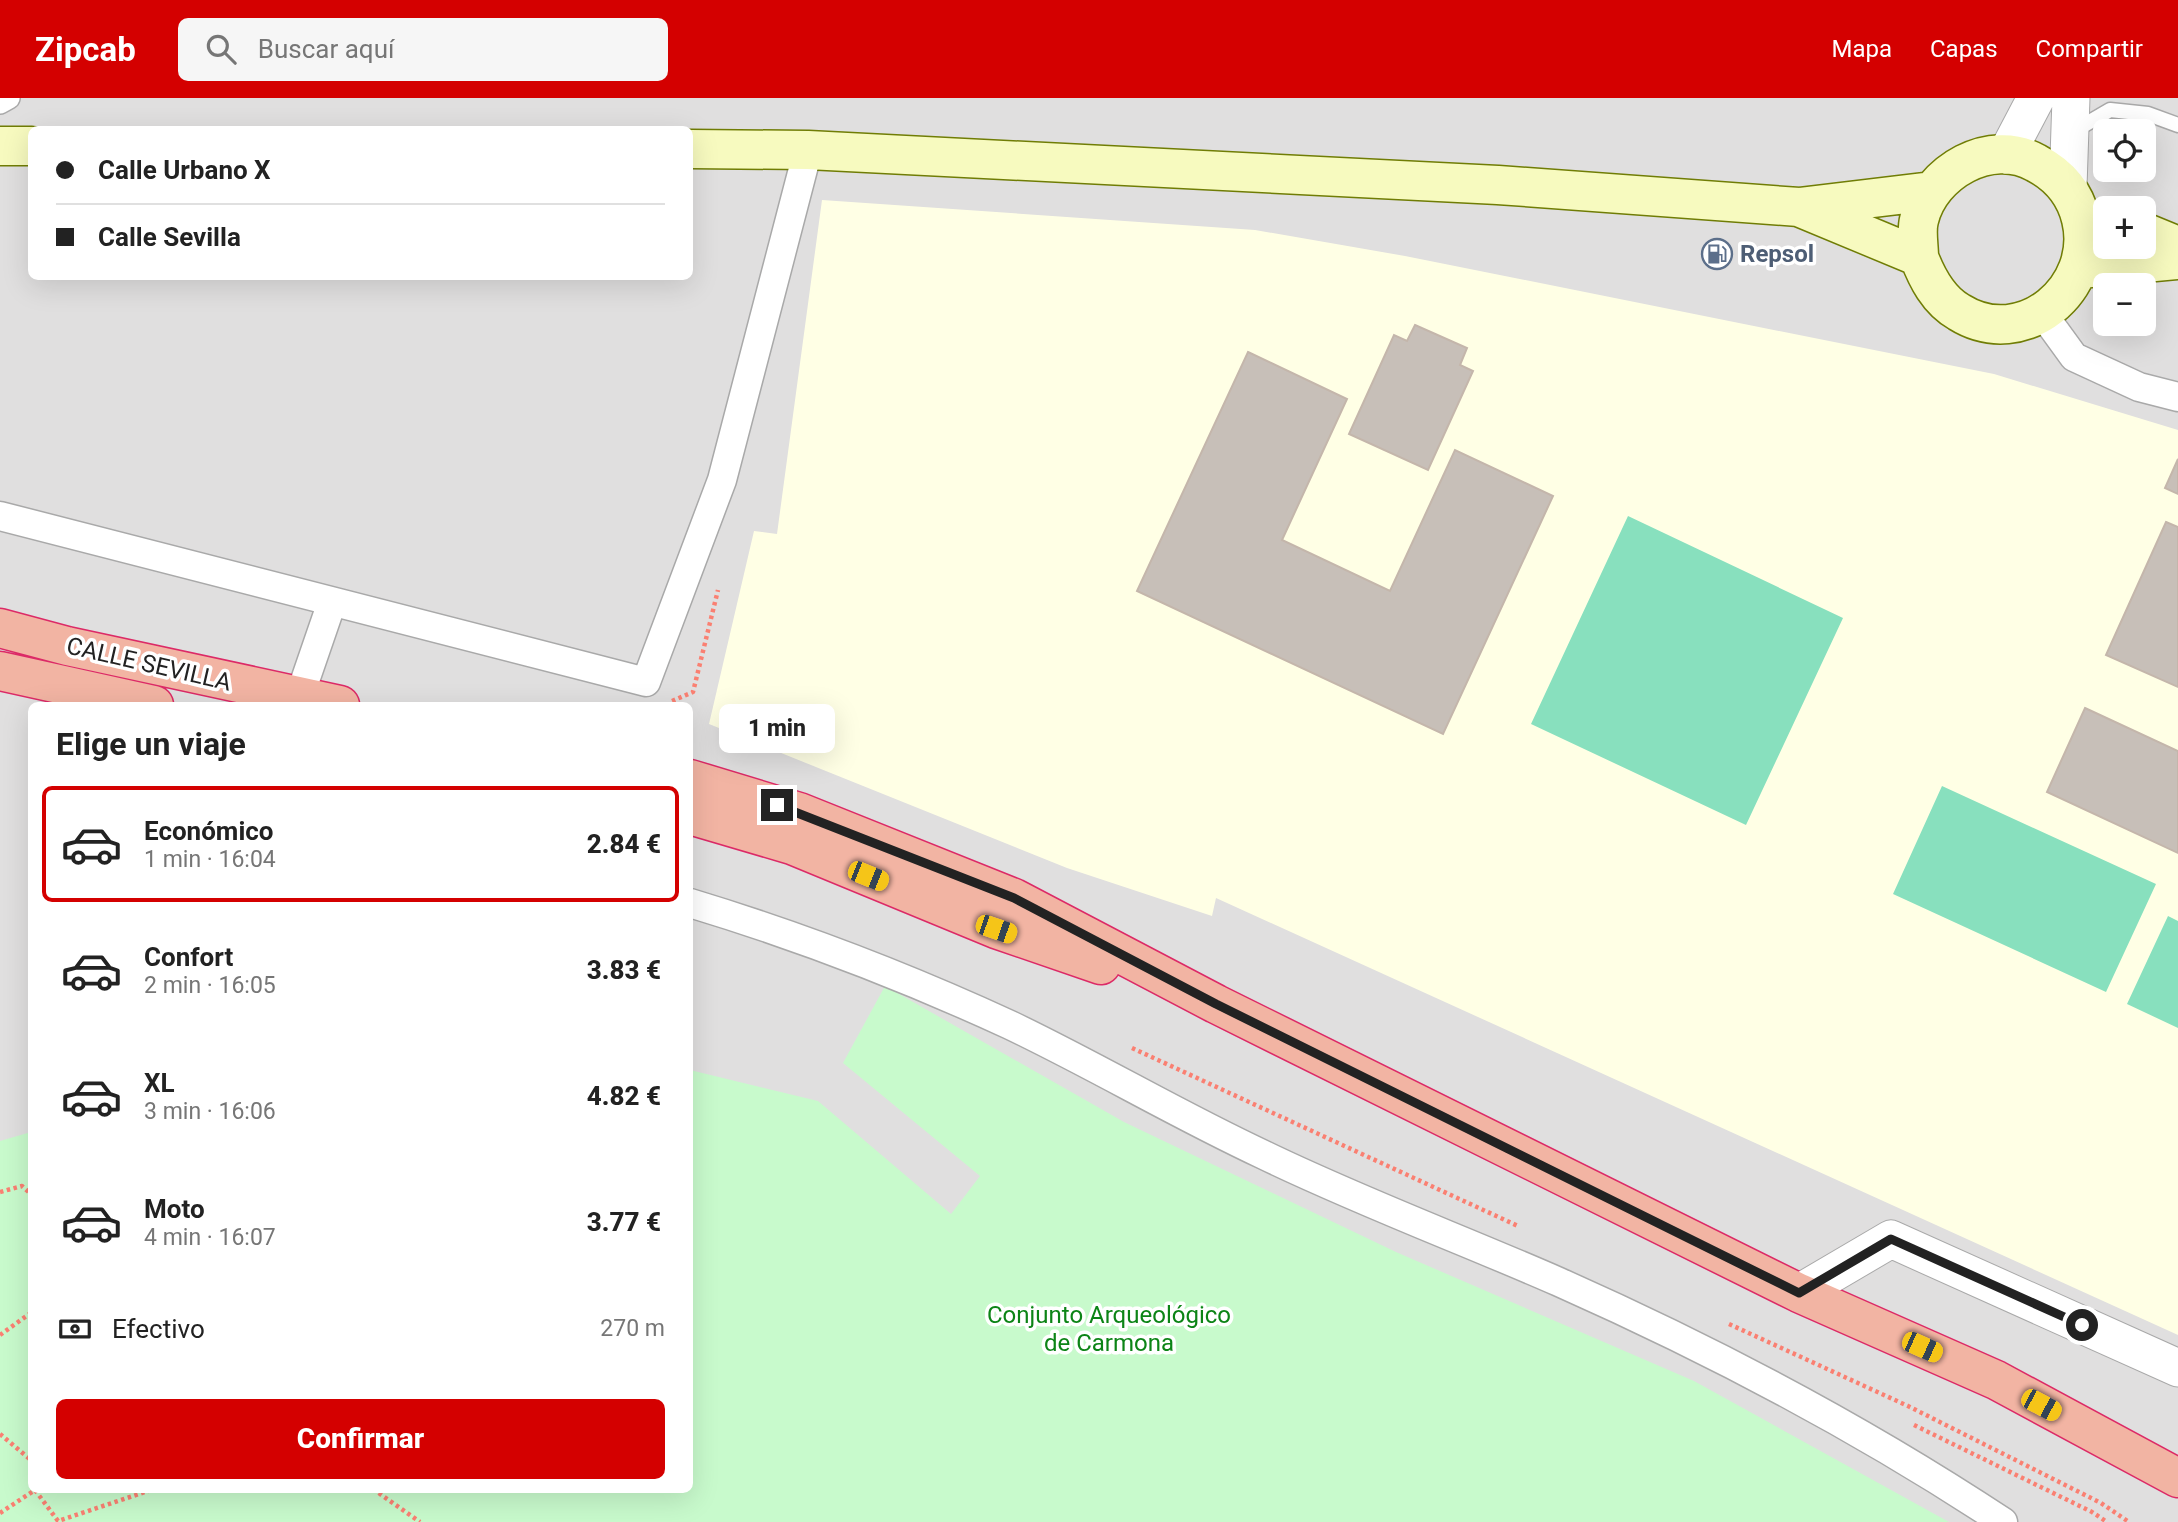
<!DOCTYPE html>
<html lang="es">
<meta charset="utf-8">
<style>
:root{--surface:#fff;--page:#f6f6f6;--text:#222;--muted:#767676;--line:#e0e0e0;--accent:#d40000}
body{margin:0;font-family:Roboto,sans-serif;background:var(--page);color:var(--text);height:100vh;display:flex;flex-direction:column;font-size:26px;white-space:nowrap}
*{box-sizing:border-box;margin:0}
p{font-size:23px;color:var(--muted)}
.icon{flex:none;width:38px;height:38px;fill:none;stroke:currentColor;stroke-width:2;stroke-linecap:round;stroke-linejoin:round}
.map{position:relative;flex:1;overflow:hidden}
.details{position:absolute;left:28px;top:604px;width:665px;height:791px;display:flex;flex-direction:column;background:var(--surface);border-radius:10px;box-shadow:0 7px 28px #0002}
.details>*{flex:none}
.banner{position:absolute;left:28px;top:28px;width:665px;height:154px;border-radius:10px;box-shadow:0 7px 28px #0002;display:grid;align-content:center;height:154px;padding:0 28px;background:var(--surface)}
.buttons{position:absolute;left:2093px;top:21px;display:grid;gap:14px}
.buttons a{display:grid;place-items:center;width:63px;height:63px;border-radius:10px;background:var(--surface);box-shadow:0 7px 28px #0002;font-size:35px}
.end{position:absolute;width:32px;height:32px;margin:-16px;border:9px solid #222;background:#fff;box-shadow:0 0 0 4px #fff}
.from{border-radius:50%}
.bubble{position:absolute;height:49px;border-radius:10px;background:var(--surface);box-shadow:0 7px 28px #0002;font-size:23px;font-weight:800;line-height:49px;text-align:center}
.car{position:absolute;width:21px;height:42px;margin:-21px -10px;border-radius:9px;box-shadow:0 0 5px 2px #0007;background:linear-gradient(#f5c518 24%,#345 0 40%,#f5c518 0 76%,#345 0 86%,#f5c518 0)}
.banner b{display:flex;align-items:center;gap:24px;height:66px;font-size:26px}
.banner b+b{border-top:2px solid var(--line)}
.banner i{width:18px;height:18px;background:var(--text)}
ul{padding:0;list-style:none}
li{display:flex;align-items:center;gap:21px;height:116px;margin:0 14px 10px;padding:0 14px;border:4px solid transparent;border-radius:10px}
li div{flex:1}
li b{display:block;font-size:26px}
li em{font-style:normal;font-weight:800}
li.selected{border-color:var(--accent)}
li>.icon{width:63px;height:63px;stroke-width:1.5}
h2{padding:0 28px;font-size:32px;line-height:84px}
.pay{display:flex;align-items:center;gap:18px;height:77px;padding:0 28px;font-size:26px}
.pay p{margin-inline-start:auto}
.button{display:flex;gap:14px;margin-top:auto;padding:14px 28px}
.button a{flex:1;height:80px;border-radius:10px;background:var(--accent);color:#fff;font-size:28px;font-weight:800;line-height:80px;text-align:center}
header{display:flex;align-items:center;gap:42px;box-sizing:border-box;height:98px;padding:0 35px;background:var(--accent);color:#fff}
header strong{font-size:33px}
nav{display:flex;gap:38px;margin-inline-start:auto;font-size:24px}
.search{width:490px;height:63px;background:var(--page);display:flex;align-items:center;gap:18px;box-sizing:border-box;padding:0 24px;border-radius:10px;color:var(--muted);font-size:26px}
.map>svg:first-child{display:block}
.residential{fill:#e0dfdf;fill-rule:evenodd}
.education{fill:#ffffe5}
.park{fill:#c8facc}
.pitch{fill:#88e0be}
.building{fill:#c7bfb8;stroke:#c4b6ab;stroke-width:2}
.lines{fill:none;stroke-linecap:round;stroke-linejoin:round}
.service-casing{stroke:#a9a9a9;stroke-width:17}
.pedestrian-casing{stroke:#a9a9a9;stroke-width:24}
.minor-casing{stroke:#a9a9a9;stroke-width:31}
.tertiary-casing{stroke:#a9a9a9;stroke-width:39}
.secondary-casing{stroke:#707d05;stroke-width:41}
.trunk-casing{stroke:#dc2a67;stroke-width:41}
.path{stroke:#fa8072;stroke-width:4.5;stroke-dasharray:3.5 3.5;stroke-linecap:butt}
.service{stroke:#fff;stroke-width:14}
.pedestrian{stroke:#fff;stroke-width:21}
.minor{stroke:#fff;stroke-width:28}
.tertiary{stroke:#fff;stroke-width:37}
.secondary{stroke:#f7fabf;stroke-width:38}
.trunk{stroke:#f2b4a3;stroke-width:38}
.route{stroke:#222;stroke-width:9}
.labels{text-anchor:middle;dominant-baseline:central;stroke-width:7;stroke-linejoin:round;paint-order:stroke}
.service-label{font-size:24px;font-weight:bold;fill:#4e5e75;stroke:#fff;text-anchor:start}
.street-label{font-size:24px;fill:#222;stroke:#fff}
.park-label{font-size:24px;fill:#0c8416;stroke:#fff}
</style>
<header>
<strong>Zipcab</strong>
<div class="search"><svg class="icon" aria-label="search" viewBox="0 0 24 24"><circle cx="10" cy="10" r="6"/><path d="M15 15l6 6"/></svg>Buscar aquí</div>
<nav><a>Mapa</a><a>Capas</a><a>Compartir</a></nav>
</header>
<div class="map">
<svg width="2178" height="1424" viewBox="0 0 2178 1424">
<rect width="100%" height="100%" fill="#f2efe9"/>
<!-- residential -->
<path class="residential" d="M 0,0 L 2178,0 L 2178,1424 L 0,1424 ZM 32,32 L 690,32 L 690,178 L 32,178 ZM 2105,33 L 2144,33 L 2144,72 L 2105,72 ZM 2105,110 L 2144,110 L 2144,149 L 2105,149 ZM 2105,187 L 2144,187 L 2144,226 L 2105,226 ZM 32,607 L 690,607 L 690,1391 L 32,1391 Z"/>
<!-- education -->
<path class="education" d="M 822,102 L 1255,132 L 1405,158 L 1994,276 L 2178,332 L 2178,1237 L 1216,800 L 1212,818 L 1067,770 L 709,626 L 754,433 L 777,436 Z"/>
<!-- park -->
<path class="park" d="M 885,888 L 1124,1024 L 1396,1154 L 1694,1283 L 1949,1424 L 0,1424 L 0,1043 L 31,1034 L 32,1391 L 690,1391 L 690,972 L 818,1003 L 951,1116 L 980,1078 L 843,965 Z"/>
<!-- pitch -->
<path class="pitch" d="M 1628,418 L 1843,520 L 1746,727 L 1531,626 Z
M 1942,688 L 2156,786 L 2106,894 L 1893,796 Z
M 2168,818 L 2178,823 L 2178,930 L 2127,906 Z"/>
<!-- building -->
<path class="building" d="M 1415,227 L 1467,250 L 1460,267 L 1473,273 L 1428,372 L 1349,336 L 1394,237 L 1407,243 Z
M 1248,254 L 1347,301 L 1282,442 L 1390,493 L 1455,352 L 1553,398 L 1443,636 L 1137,493 Z
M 2178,361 L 2178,396 L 2165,390 Z
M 2166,424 L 2178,429 L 2178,589 L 2106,557 Z
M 2085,610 L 2178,653 L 2178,755 L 2047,694 Z"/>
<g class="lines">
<!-- service casing -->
<g class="service-casing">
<path id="service" d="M 2074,33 L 2110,12 L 2148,16 L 2178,27"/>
</g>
<!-- pedestrian casing -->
<g class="pedestrian-casing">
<path id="pedestrian" d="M 0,5 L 9,0"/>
</g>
<!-- minor casing -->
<g class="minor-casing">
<path id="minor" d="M 2042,215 L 2074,259 L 2139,289 L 2178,299
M 0,418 L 646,584 L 722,382 L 808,52
M 299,600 L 332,504
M 690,805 C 799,838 906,879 1010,927 C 1096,968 1178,1017 1264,1057 C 1361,1104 1461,1141 1559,1184 C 1712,1252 1864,1332 2003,1424"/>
</g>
<!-- tertiary casing -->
<g class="tertiary-casing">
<path id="tertiary" d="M 2006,57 L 2036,0
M 2068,89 L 2071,0
M 1799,1195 L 1891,1141 L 2178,1270"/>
</g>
<!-- secondary casing -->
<g class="secondary-casing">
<path id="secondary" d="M 0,48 L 32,48
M 690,51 L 808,52 L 1498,87 L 1799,109 L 1932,93
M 1801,110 L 1919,159 C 1927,180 1938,202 1959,214 C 2023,254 2098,190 2081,121 C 2075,96 2059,77 2036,65 C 1991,39 1930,74 1919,122 C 1916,133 1919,148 1919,159
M 2144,134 L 2178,148
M 2080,171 L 2178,162"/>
</g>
<!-- trunk casing -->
<g class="trunk-casing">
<path id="trunk" d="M 0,530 L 67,548 L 340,607
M 0,573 L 154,607
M 690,681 L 799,714 L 1014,800 L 1216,906 L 1799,1195 L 1996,1282 L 2178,1380
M 690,717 L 792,747 L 996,831 L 1101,867"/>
</g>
<!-- path -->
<path class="path" d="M 672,603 L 693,594 L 718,492
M 579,607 L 584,607
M 1132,950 L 1518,1128
M 0,1094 L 22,1088 L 32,1097
M 1729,1226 L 1908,1308 L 2101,1405 L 2129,1424
M 0,1237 L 32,1214
M 1914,1327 L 2092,1414 L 2107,1424
M 0,1336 L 32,1363
M 373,1391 L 420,1424
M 0,1415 L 35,1392 L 58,1423 L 154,1391"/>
<!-- service -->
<use href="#service" class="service"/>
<!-- pedestrian -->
<use href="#pedestrian" class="pedestrian"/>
<!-- minor -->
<use href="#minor" class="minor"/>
<!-- tertiary -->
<use href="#tertiary" class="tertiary"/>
<!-- secondary -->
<use href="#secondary" class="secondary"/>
<!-- trunk -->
<use href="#trunk" class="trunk"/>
</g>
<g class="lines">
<!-- route -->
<path class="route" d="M 777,707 L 1014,800 L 1216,906 L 1799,1195 L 1891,1141 L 2082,1227"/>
</g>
<!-- icons -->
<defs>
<g id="fuel-ring" transform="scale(1.575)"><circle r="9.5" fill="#fff" stroke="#5c6f8a" stroke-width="1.5"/><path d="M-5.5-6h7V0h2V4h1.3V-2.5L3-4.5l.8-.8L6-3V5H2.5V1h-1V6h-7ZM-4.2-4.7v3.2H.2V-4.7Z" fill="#5c6f8a"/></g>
</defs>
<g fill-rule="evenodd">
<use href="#fuel-ring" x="1717" y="156"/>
</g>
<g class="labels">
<!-- service labels -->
<g class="service-label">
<text x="1740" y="156">Repsol</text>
</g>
<!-- street labels -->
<g class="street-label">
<text transform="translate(149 566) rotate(13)">CALLE SEVILLA</text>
</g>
<!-- park labels -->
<g class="park-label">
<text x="1109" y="1217">Conjunto Arqueológico<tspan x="1109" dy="28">de Carmona</tspan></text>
</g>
</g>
</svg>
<div class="buttons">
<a><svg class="icon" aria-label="locate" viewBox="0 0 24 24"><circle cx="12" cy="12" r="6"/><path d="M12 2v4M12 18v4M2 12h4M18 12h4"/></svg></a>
<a>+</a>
<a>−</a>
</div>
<i class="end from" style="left:2082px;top:1227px"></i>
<i class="end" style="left:777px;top:707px"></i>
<div class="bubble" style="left:719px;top:606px;width:116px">1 min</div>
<i class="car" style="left:868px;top:778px;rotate:112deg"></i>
<i class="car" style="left:996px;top:831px;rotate:109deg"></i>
<i class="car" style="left:1922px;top:1249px;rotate:114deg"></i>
<i class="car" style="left:2041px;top:1307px;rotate:118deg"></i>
<div class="banner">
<b><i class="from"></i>Calle Urbano X</b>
<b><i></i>Calle Sevilla</b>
</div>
<section class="details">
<h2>Elige un viaje</h2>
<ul>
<li class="selected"><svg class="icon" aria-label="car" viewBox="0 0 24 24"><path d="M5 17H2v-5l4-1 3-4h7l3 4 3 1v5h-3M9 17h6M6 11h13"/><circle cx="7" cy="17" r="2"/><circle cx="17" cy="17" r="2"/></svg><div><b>Económico</b><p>1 min · 16:04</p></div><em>2.84 €</em></li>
<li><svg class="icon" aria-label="car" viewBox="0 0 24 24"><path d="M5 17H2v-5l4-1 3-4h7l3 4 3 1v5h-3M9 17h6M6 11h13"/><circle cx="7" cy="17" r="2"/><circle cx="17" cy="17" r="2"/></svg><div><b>Confort</b><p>2 min · 16:05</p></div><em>3.83 €</em></li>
<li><svg class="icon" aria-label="car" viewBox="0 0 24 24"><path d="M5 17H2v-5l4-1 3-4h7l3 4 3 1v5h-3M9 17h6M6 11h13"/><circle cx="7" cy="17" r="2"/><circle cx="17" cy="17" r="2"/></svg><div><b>XL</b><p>3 min · 16:06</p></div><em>4.82 €</em></li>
<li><svg class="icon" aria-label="car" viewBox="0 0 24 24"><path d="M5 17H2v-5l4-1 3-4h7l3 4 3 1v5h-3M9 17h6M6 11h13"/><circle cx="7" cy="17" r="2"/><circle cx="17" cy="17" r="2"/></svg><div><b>Moto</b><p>4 min · 16:07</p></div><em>3.77 €</em></li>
</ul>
<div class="pay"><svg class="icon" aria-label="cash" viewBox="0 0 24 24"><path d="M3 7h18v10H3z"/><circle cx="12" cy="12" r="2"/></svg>Efectivo<p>270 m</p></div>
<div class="button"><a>Confirmar</a></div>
</section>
</div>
